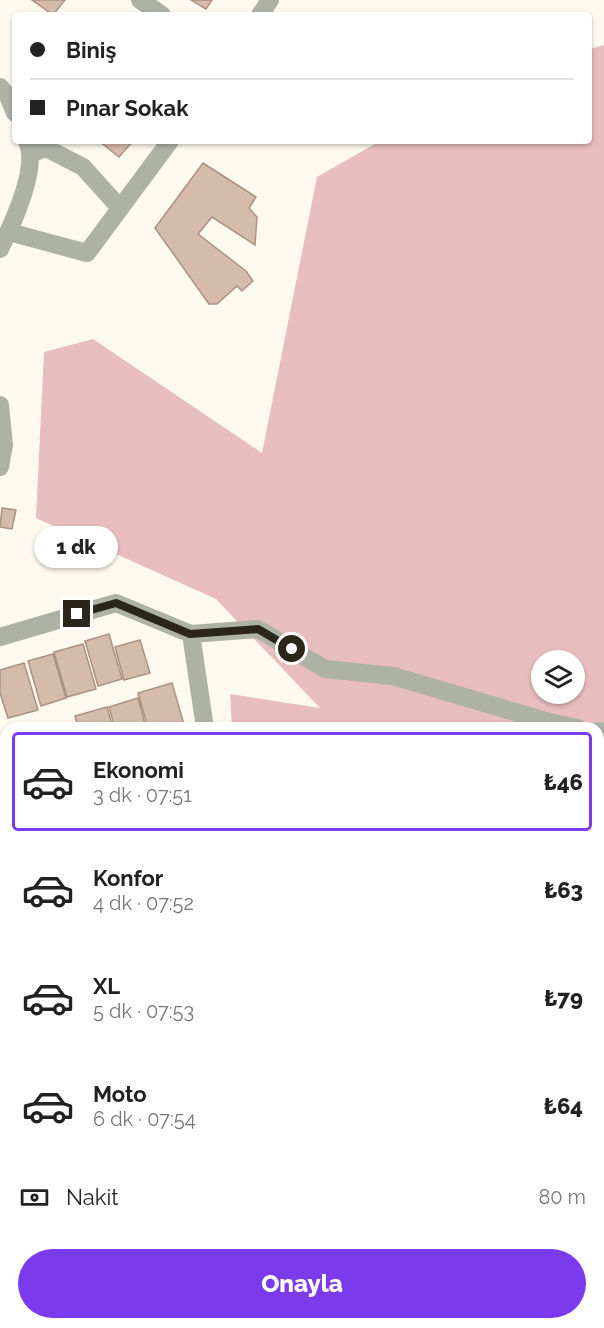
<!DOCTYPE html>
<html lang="tr">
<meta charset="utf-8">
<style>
:root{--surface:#fff;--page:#f2f2f2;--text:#222;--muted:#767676;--line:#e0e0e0;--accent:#7c3aed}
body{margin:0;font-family:Raleway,sans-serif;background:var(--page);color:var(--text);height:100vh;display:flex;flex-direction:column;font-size:22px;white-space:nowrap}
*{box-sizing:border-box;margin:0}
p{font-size:20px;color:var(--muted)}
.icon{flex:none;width:33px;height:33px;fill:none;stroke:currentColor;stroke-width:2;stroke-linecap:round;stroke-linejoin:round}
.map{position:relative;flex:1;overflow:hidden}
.panel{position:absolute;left:0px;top:722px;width:604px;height:608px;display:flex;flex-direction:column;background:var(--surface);border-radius:18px 18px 0 0;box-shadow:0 2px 4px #0004}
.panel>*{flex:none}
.hud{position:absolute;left:12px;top:12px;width:580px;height:132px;border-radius:6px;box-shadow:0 2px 4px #0004;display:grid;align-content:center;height:132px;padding:0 18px;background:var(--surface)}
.buttons{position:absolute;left:531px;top:650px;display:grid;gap:12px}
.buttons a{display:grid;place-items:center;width:54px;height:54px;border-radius:50%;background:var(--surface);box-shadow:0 2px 4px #0004;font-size:30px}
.end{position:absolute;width:27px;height:27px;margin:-14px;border:8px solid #2a261c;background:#fff;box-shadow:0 0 0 3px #fff}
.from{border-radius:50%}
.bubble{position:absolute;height:42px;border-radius:21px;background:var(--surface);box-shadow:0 2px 4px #0004;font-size:20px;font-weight:800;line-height:42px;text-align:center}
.hud b{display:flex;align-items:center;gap:21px;height:57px;font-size:22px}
.hud b+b{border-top:2px solid var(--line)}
.hud i{width:15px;height:15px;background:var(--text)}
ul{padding:10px 0 0;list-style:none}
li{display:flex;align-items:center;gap:18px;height:99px;margin:0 12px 9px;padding:0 6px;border:3px solid transparent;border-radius:6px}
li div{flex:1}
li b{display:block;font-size:22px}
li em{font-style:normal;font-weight:800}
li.selected{border-color:var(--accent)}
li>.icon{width:54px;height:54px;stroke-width:1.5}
.pay{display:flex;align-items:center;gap:15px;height:66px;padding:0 18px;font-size:22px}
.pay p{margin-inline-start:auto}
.primary-button{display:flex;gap:12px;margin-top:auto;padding:12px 18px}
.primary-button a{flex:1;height:69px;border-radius:36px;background:var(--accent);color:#fff;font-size:24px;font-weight:800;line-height:69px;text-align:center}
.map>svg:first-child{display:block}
.green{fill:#e7bebd;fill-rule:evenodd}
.building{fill:#d4bbab;stroke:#ab9384;stroke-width:1.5}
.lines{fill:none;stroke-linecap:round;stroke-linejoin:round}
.minor{stroke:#adb1a6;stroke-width:18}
.route{stroke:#2a261c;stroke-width:8}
</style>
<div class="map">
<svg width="604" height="1328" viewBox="0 0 604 1328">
<rect width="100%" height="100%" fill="#fdf9ef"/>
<!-- green -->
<path class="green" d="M 604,45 L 604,1328 L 183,1328 L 200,1323 L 598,1323 L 598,728 L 232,727 L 230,694 L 320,708 L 216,599 L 36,518 L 44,352 L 93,339 L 262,453 L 317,177 L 380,141 L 590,141 L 590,49 ZM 542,660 L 574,660 L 574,693 L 542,693 Z"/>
<!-- building -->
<path class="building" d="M 32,0 L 65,0 L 53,15 Z
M 191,0 L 212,0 L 206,9 Z
M 99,141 L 133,141 L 119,157 Z
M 203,163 L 256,197 L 249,208 L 257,217 L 255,245 L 212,217 L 198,234 L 246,271 L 253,281 L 242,291 L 237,286 L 217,304 L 209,304 L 155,228 Z
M 2,508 L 16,510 L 12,529 L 0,527 Z
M 109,634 L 122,679 L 98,686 L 85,641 Z
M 140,640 L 150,673 L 124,680 L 115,647 Z
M 83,644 L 96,689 L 67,697 L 54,652 Z
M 53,654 L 66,698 L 41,706 L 28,661 Z
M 24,663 L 38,710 L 8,718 L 0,693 L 0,670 Z
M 172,683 L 185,728 L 148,728 L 138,693 Z
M 138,698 L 146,728 L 115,728 L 109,707 Z
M 107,707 L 113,728 L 78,728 L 75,716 Z
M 6,851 L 6,879 L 0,864 L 0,853 Z
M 6,900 L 6,956 L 0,957 L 0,901 Z"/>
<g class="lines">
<!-- minor -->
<path class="minor" d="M 140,0 L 162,15
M 260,15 L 270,0
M 0,87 L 8,96 L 15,113
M 32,153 L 46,148 L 83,167 L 119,207
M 9,232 L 87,253 L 170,141
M 0,249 C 13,223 39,168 27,141
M 0,405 L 4,445 L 0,467
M 191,634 L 205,728
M 0,637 L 116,603 L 191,634 L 258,629 L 325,669 L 393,676 L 549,722 L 578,728
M 598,731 L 604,732
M 0,778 L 6,797
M 0,817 L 6,812
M 0,974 L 6,972
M 598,995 L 604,992
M 598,1244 L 604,1248"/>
</g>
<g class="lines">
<!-- route -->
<path class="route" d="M 77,614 L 116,603 L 190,634 L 258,629 L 292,649"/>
</g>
</svg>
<div class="buttons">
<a><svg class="icon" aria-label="layers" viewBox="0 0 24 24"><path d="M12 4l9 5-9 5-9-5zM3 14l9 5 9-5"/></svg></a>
</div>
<i class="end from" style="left:292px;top:649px"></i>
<i class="end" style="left:77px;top:614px"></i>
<div class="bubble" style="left:34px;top:526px;width:84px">1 dk</div>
<div class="hud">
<b><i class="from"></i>Biniş</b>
<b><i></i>Pınar Sokak</b>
</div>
<section class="panel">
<ul>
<li class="selected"><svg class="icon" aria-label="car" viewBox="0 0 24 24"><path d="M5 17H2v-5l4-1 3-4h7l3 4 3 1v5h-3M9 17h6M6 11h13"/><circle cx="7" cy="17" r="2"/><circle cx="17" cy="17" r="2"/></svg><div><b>Ekonomi</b><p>3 dk · 07:51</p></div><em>₺46</em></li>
<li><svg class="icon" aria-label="car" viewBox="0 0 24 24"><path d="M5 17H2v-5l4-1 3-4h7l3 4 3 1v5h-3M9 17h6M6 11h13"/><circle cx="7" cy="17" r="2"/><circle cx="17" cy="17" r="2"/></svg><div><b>Konfor</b><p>4 dk · 07:52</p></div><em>₺63</em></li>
<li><svg class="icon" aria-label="car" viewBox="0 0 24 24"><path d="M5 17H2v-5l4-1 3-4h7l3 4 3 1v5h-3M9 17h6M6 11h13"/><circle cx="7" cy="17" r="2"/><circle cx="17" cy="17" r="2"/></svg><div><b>XL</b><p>5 dk · 07:53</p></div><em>₺79</em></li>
<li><svg class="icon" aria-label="car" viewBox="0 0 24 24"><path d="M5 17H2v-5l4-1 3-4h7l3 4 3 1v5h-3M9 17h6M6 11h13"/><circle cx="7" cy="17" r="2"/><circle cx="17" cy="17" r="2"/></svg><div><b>Moto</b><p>6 dk · 07:54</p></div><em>₺64</em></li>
</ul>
<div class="pay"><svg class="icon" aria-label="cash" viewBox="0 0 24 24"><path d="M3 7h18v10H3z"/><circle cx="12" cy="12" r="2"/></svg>Nakit<p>80 m</p></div>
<div class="primary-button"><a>Onayla</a></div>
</section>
</div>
